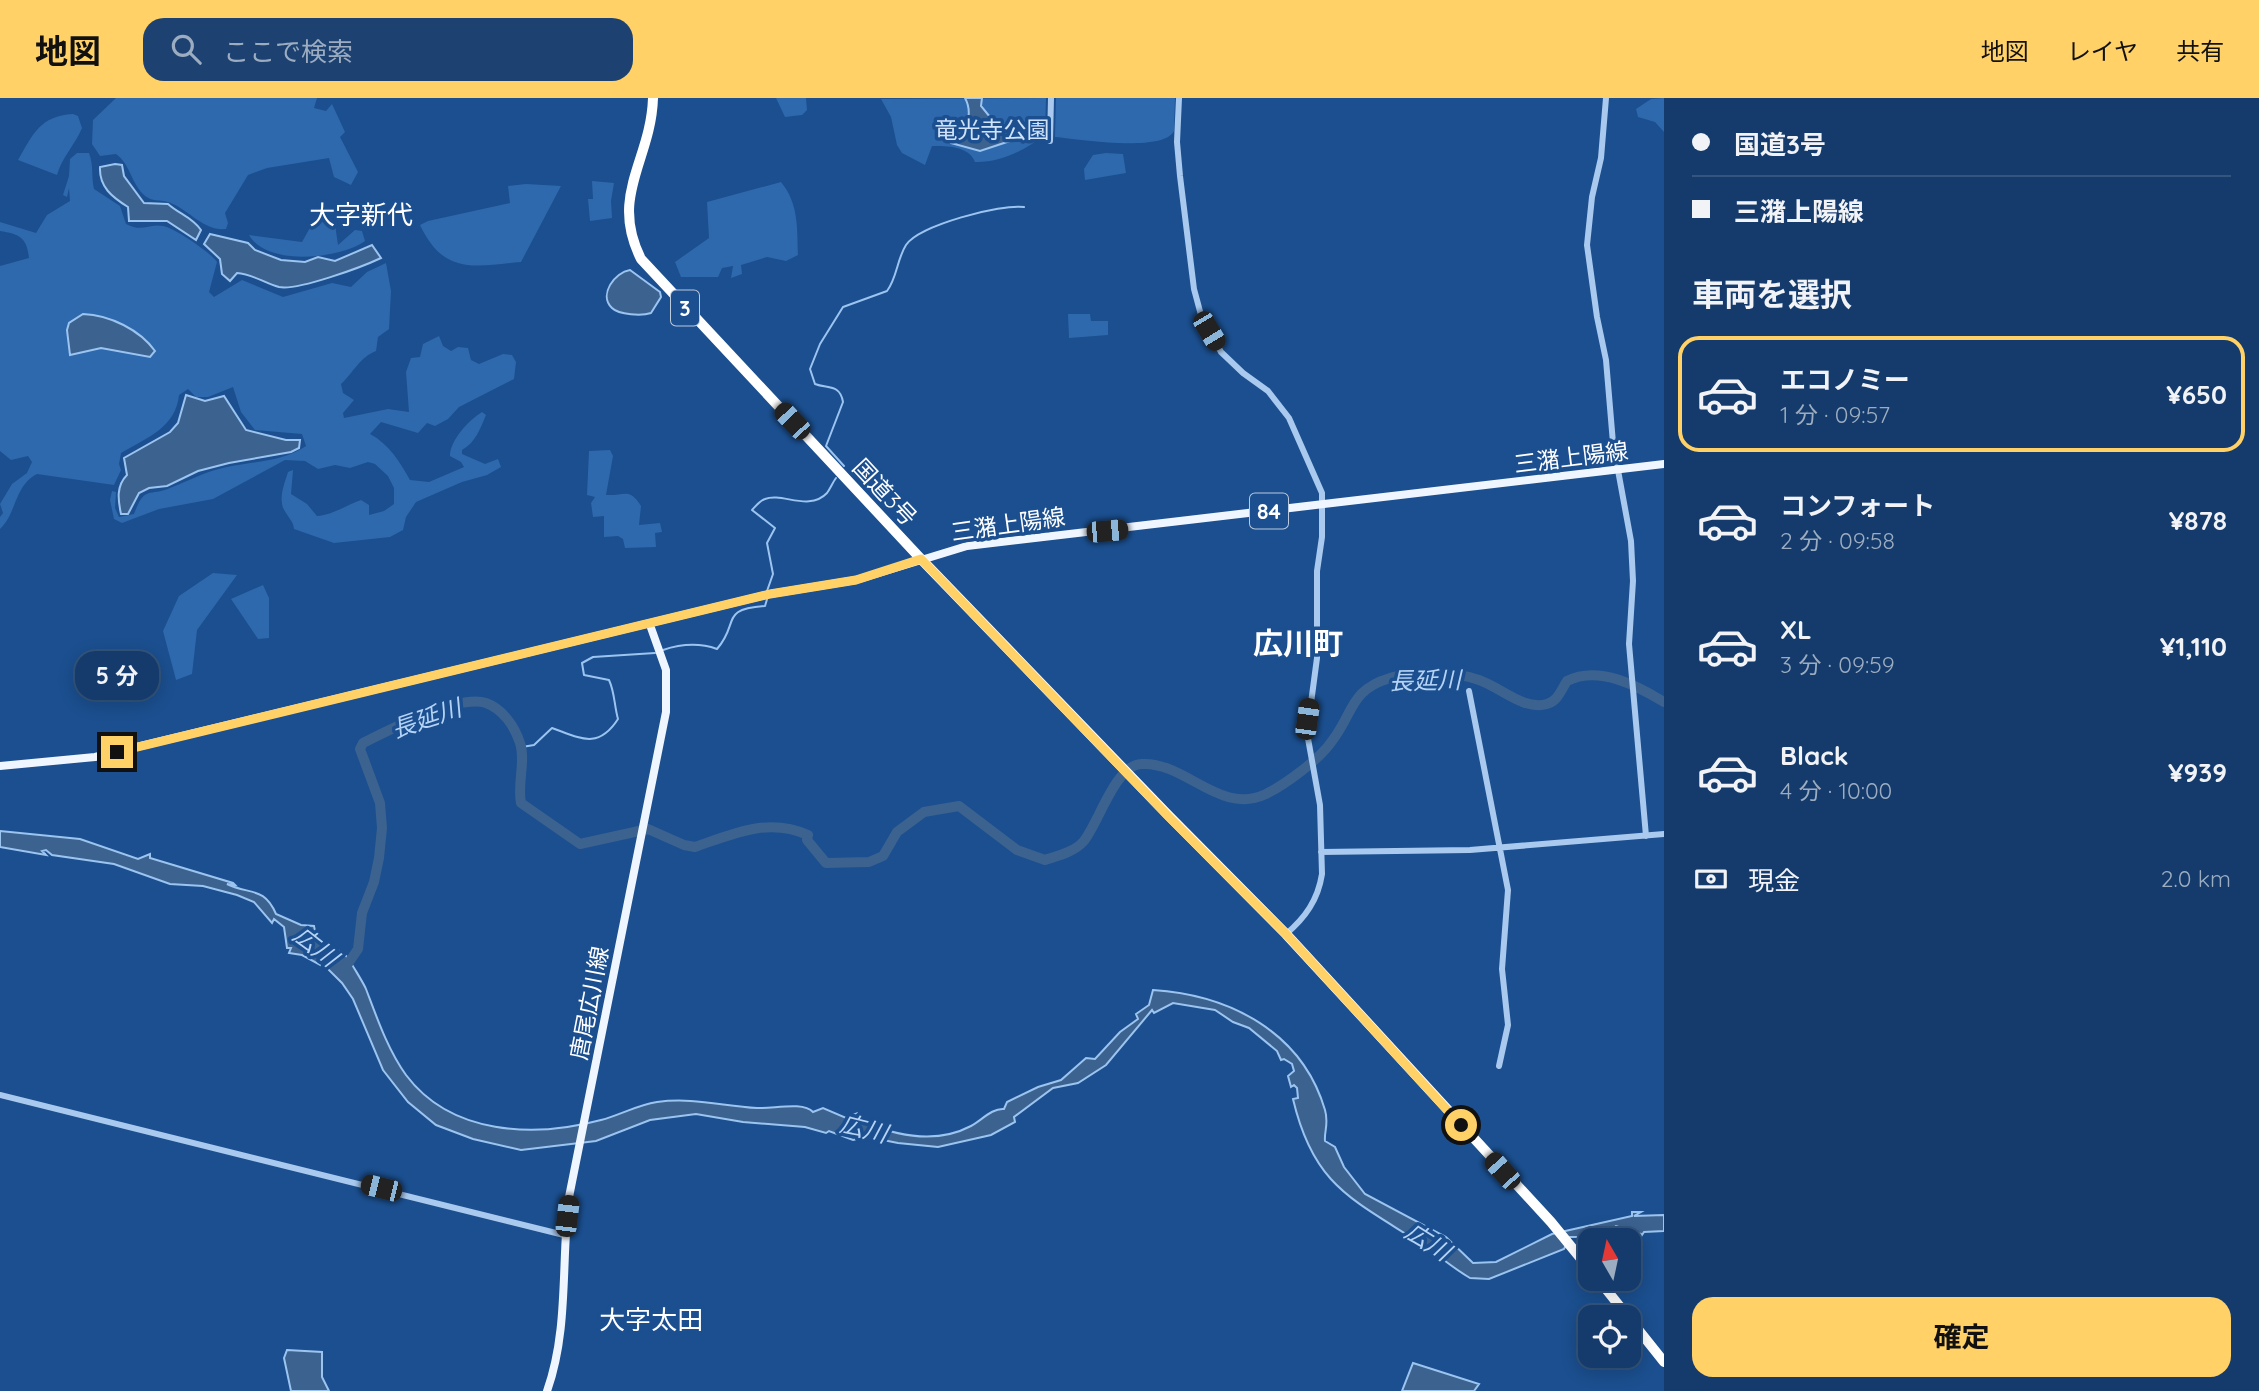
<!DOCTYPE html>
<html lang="ja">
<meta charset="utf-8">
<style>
:root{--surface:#143b6b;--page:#1d4271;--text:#f1f3f6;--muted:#9dadc1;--line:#33557e;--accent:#ffd166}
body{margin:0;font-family:Quicksand,"Noto Sans JP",sans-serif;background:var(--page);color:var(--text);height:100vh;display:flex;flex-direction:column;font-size:26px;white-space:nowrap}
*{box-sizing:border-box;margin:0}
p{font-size:23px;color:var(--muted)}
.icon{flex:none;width:38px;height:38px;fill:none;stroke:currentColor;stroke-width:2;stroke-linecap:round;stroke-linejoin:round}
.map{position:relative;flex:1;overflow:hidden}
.panel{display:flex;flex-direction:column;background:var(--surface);width:595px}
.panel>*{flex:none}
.top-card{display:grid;align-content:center;height:154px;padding:0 28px;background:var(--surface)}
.needle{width:46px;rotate:351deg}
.tools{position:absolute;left:1578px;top:1130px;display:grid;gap:14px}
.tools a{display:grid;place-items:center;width:63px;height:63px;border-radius:14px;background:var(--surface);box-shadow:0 4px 18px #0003,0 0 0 2px var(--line);font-size:35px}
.end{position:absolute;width:32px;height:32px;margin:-16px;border:9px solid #ffd166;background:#111;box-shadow:0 0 0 4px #111}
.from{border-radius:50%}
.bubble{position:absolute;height:49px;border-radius:21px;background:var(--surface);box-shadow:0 4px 18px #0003,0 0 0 2px var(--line);font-size:23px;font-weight:700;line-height:49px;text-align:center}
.car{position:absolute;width:21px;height:42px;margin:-21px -10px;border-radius:9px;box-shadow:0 0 5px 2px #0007;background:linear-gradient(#222 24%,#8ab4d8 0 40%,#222 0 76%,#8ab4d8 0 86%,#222 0)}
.top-card b{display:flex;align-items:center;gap:24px;height:66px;font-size:26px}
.top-card b+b{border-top:2px solid var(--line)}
.top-card i{width:18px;height:18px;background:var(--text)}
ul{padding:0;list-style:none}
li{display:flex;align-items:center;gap:21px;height:116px;margin:0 14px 10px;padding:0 14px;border:4px solid transparent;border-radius:21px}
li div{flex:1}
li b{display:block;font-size:26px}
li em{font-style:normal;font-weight:700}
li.on{border-color:var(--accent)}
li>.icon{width:63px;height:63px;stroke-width:1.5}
h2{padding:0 28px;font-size:32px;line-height:84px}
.pay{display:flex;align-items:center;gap:18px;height:77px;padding:0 28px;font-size:26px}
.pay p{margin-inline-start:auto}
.primary-button{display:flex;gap:14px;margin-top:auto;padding:14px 28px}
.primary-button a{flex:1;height:80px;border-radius:21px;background:var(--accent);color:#111;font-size:28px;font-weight:700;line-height:80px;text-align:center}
header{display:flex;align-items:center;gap:42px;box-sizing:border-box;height:98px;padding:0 35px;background:var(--accent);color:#111}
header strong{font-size:33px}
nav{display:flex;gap:38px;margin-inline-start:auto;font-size:24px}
.search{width:490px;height:63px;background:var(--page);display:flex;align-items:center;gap:18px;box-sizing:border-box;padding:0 24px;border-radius:21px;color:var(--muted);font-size:26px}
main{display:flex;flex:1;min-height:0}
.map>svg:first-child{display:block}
.green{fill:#2e69ad}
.water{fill:#3c6290;stroke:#9cc4f0;stroke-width:2}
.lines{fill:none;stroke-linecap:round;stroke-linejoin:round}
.stream{stroke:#9cc4f0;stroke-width:2}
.river{stroke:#3c6290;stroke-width:10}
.minor{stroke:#a9c9ee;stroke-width:6}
.major{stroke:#f0f6ff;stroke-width:8}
.highway{stroke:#fff;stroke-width:10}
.route{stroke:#ffd166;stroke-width:9}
.labels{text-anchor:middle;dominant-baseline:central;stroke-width:7;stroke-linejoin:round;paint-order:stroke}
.shield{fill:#1b4f8f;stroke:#bbcadd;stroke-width:2}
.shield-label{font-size:21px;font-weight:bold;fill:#fff}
.park-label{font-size:23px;fill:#cfe3fa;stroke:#1b4f8f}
.street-label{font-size:23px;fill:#fff;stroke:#1b4f8f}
.water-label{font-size:24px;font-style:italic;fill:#b5d3f5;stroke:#1b4f8f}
.quarter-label{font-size:26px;fill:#fff;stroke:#1b4f8f}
.district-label{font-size:30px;font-weight:bold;fill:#fff;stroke:#1b4f8f}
</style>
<header>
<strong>地図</strong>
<div class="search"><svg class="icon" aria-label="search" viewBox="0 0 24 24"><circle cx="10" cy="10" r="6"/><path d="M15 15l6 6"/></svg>ここで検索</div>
<nav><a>地図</a><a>レイヤ</a><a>共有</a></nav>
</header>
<main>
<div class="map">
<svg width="1664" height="1293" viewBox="0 0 1664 1293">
<rect width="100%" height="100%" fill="#1b4f8f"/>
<!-- green -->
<path class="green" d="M 116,0 L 317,0 L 314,10 L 326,13 L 332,6 L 345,34 L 340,39 L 358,74 L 351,87 L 334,79 L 329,60 L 267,70 L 248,77 L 225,115 L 228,125 L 226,131 C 204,133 191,114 173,106 C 162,100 153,106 143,96 C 131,84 130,66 116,56 L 100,58 L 92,46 L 93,22 Z
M 776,0 L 806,0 L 807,12 L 802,17 L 785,19 Z
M 1046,0 L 1045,36 C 1027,52 999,65 975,64 C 969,48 947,48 932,48 L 925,67 L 902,55 L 897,47 L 891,19 L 881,1 Z
M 1056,0 L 1175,0 L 1174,33 C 1163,55 1077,41 1055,39 Z
M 1664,0 L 1664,34 L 1655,24 L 1638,19 L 1636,11 L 1651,1 Z
M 73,16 L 78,18 L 82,30 C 75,47 62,59 57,77 L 18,62 C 33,36 40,18 73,16 Z
M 77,55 L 89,55 C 94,68 91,78 94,91 L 120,108 L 126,126 C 143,135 148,125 163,128 C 175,130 211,155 217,164 L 209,194 L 214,199 L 242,182 L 283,199 L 332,185 L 351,189 L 367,174 L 386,165 L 391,193 L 389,231 L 378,239 L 376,253 C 360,259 353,275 341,286 L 343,295 L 354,302 L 343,315 L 344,320 L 388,311 L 409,314 L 406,274 L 411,260 L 420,259 L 423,246 L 439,238 L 443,248 L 451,253 L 458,249 L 468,250 L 471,262 L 479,266 L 503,256 L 512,257 L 516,264 L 514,281 L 459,309 L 448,321 L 435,328 L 427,325 L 418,335 L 381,324 L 370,336 C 389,346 400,364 410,382 L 429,384 L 464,369 L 461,364 L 450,358 C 450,342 469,322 482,314 L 486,317 C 480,331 476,344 462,352 L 462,356 L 485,366 L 498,361 L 501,369 L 487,377 L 462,384 L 416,404 L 406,419 L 403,432 L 390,439 L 334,445 L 294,431 C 293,423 290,422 286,415 C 277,403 284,387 288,374 L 293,372 L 291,396 L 307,406 L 317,418 C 333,417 346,407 361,402 L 369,407 L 369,417 L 384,413 L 394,406 L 394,390 L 388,378 L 375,366 L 368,364 L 350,370 L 335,367 L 318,371 L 305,363 L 285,362 L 213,401 L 159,411 L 122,425 L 114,421 L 110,402 L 112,393 L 116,394 L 115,410 L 119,419 L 134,416 C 145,387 148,399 170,390 C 191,382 203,374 227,369 C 255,363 282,364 306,348 L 302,336 L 255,332 L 241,314 L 233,289 L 208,299 L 196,299 L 188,291 L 179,297 C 176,329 147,340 121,355 L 119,366 L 121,372 L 114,387 L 37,376 C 14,388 17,415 0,431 L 0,419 L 3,415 L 0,406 L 12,386 L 27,375 L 32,364 L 28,358 L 11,362 L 0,353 L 0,168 L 29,160 C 27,140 20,136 0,133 L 0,124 L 36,135 L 47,117 L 70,103 L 69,90 L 67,99 L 63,97 L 69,78 L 70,61 Z
M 1106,55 L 1123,56 L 1126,75 L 1085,82 L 1084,71 L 1093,57 Z
M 592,83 L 614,85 L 611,103 L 612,120 L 590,123 L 588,101 L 593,101 Z
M 781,84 C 799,106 797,130 798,157 L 786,163 L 767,159 L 741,167 L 742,176 L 731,180 L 733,168 L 722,170 L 718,179 L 681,179 L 675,164 L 709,140 L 707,104 Z
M 526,86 L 561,88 L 521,164 C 475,168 444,178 420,127 L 428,123 L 510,105 L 508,88 Z
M 327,120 L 335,126 L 338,147 L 355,132 L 362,133 L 365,143 C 340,161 267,169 249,137 L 302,144 L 311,128 Z
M 1068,216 L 1090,216 L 1091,223 L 1108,223 L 1108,237 L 1069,240 Z
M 610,352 L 613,358 L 606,397 C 625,398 629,389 641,408 L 639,427 L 660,425 L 662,434 L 655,435 L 656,449 L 625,450 L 623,441 L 618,438 L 604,439 L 604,418 L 593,419 L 591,405 L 595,399 L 587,397 L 589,353 Z
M 213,475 L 237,477 L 197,532 L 192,576 L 176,582 L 163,533 L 179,498 Z
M 263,487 L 269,500 L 269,540 L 258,541 L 231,501 Z"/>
<!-- water -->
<path class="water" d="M 965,0 L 982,0 L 981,8 L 994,24 L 1007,27 L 1010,43 L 980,53 L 951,45 L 954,30 L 962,30 C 971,24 970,9 965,0 Z
M 115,66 L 122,67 L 124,78 L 144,105 L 168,106 C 179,116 192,119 201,132 L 196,142 L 167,123 L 129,123 L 128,109 C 112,99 99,89 100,69 Z
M 210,136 L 248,145 L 255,152 L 281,162 L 305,164 L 318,159 L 335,163 L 372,147 L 381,160 C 362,169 297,193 279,189 C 264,185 253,176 237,175 L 230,183 L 222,176 L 220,161 L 204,146 Z
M 630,172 L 660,194 L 661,199 L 651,215 C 642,218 619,217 612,210 C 598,197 615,174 630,172 Z
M 83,216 C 110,217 140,232 155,253 L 150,259 L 101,250 L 70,257 L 67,232 L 69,225 Z
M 186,297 L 205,303 L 224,298 L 246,332 L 286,342 L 300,342 L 299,350 L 291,354 L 229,365 L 198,373 L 167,388 L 149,390 L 139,395 L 128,416 L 121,416 C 118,402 116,388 127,377 L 124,360 L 170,334 L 178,325 Z
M 0,733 L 80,741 L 138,761 L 150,756 L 150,760 L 233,785 L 235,787 L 227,786 C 249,797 264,788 276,816 L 301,827 L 314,828 C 316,846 337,848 347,859 C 350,863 364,886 366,891 C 377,920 388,952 406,977 C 451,1037 534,1040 601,1022 C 620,1017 637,1007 657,1004 C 692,999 723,1008 757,1010 C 773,1011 803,1003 813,1014 L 823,1010 L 846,1020 L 858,1015 L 850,1020 C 855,1023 861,1023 866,1025 C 898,1038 937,1046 971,1028 C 982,1022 992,1010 1004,1011 L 1007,1004 L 1038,989 L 1061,982 L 1086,960 L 1095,961 L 1120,934 L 1138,921 L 1136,916 L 1149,907 L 1153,892 C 1230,897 1302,934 1325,1012 C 1329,1026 1324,1033 1325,1043 L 1335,1049 L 1344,1069 L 1365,1096 L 1446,1139 L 1473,1165 L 1496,1164 L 1552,1136 L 1632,1118 L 1632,1114 L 1641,1114 L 1634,1118 L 1664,1117 L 1664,1133 L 1644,1134 L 1640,1140 L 1641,1136 L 1616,1128 L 1612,1131 L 1618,1133 L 1619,1138 L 1603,1138 L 1603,1133 L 1596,1132 L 1584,1139 L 1570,1139 L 1564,1151 L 1489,1181 L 1470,1180 C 1451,1169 1435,1154 1417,1143 C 1350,1100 1313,1086 1293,1001 L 1298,1000 L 1297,990 L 1294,987 L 1291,989 L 1288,978 L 1294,973 L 1292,966 L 1284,961 L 1281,962 L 1277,953 L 1249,930 L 1233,924 L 1215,912 L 1173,905 L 1154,915 L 1152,912 L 1106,967 L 1078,985 L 1053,990 L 1014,1019 L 1015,1024 L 991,1037 L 938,1049 L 898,1045 L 868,1039 L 853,1042 L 829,1033 L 826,1035 L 805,1029 L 743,1024 L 696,1016 L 650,1022 L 596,1043 L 521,1052 L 473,1041 L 436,1027 L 408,1004 L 383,972 L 353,901 L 342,885 L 328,871 L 302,857 L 289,855 L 291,850 L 287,850 L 284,829 L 274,821 L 272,825 L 254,804 L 237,797 L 203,788 L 170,786 L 114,766 L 52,757 L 46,752 L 42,753 L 46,757 L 0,749 Z
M 287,1252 L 322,1254 L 322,1279 L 329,1293 L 291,1293 L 284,1260 Z
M 1413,1265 L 1479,1286 L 1474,1293 L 1402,1293 Z"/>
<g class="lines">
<!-- stream -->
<path class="stream" d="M 844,368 L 826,348 L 843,304 C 840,286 828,291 815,286 L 810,271 L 820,246 L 843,209 L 887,193 C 897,180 897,161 906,147 C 919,127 1001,106 1024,109
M 767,493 L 773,476 L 767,445 L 775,430 L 752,412 C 756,408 759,403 765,401 C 782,394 809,414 827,395 C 830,391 833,384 836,380
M 663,552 C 681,546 700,545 717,551 C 740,525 719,511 765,508 L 768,498
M 522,649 L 534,647 L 552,630 C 580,640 598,652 618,621 C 614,607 615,595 609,582 L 584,577 L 582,565 L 593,559 L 655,555"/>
<!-- river -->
<path class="river" d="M 345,870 L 358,851 L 362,815 L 374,784 L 379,760 L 382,730 L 380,705 L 360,651 L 363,645 C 389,632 458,596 486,605 C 503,611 515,629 520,645 C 526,663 517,686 521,705 L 580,746 L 648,731 L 684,747 L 695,749 C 733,736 768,719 808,737 L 807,742 L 826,765 L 869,764 L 883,758 L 897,734 L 924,714 L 959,708 L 1017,752 L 1045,762 C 1057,758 1074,754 1083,744 C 1098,727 1115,667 1141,666 C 1186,663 1219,718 1266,696 C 1286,686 1320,661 1332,643 C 1354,614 1350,592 1390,580 C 1416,571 1453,573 1479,582 C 1500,589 1524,613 1547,606 C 1558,603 1561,592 1567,583 C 1598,567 1636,587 1664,604"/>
<!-- minor -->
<path class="minor" d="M 1179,0 L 1177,44 L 1180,78 L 1194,191 L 1201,217 L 1221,254 L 1243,275 L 1268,293 L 1289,320 L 1322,395 L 1322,439 L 1317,473 L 1317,560 L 1307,635 L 1320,707 L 1322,776 C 1318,802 1305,820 1286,836
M 1606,0 L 1601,60 L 1592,99 L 1587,147 L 1597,219 L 1606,262 L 1613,345 L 1631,443 L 1633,483 L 1629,546 L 1646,738
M 1050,43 L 1051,0
M 1469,593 L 1508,792 L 1502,871 L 1508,927 L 1499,968
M 1321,754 L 1470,752 L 1664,736
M 0,997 L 564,1137"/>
<!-- major -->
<path class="major" d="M 0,668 L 95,659 L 770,496 L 856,482 L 967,448 L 1664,366
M 547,1293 C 569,1232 561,1163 569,1099 L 666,614 L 666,572 L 650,527"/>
<!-- highway -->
<path class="highway" d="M 653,0 C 651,63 609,97 641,161 L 921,461 L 1169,718 L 1286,836 L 1551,1124 L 1591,1173
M 1598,1181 L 1629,1220
M 1629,1220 L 1664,1264"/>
</g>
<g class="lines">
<!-- route -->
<path class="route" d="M 117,654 L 770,496 L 856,482 L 921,461 L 1169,719 L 1286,836 L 1461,1027"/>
</g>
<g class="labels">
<!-- shield labels -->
<g class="shield">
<rect x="671" y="192.5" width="28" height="35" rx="5"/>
<rect x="1250" y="395.5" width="38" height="35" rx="5"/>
</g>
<g class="shield-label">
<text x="685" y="210">3</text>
<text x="1269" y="413">84</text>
</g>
<!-- park labels -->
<g class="park-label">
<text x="992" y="31">竜光寺公園</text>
</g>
<!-- street labels -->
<g class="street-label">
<text transform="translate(1571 359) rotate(-7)">三潴上陽線</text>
<text transform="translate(885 394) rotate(47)">国道3号</text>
<text transform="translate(1008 426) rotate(-8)">三潴上陽線</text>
<text transform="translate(589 905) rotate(-79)">唐尾広川線</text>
</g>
<!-- water labels -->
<g class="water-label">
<text transform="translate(1425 582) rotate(-1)">長延川</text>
<text transform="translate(426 620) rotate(-19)">長延川</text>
<text transform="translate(316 848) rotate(38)">広川</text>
<text transform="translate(864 1030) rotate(14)">広川</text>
<text transform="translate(1428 1143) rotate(32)">広川</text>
</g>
<!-- quarter labels -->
<g class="quarter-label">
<text x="361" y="116">大字新代</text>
<text x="651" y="1221">大字太田</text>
</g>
<!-- district labels -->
<g class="district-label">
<text x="1298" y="545">広川町</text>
</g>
</g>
</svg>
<div class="tools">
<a><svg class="needle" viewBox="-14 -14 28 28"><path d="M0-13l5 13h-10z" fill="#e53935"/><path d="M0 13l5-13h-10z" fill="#9dadc1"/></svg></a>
<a><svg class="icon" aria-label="locate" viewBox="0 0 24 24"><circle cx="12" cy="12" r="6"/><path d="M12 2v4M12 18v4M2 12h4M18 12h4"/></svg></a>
</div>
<i class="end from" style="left:1461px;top:1027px"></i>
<i class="end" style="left:117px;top:654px"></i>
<div class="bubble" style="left:75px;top:553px;width:84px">5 分</div>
<i class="car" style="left:1209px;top:233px;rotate:149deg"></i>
<i class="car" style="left:792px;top:323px;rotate:317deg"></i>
<i class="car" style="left:1107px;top:433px;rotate:85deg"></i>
<i class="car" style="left:1307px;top:621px;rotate:8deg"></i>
<i class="car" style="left:1502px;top:1073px;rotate:318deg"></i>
<i class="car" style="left:381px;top:1090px;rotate:284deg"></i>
<i class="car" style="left:567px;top:1118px;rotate:7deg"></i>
</div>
<section class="panel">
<div class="top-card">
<b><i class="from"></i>国道3号</b>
<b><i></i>三潴上陽線</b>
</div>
<h2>車両を選択</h2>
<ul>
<li class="on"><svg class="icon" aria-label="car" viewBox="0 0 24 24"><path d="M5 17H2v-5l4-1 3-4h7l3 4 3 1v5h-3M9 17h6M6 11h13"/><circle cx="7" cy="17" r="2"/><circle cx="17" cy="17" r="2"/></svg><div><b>エコノミー</b><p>1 分 · 09:57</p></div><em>¥650</em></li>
<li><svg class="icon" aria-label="car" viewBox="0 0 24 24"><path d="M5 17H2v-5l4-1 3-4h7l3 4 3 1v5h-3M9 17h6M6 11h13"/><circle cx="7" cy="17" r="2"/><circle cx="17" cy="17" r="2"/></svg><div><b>コンフォート</b><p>2 分 · 09:58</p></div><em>¥878</em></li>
<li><svg class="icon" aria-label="car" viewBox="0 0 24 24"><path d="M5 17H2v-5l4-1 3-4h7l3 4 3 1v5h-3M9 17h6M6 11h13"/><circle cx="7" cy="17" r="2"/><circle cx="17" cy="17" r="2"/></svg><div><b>XL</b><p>3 分 · 09:59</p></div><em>¥1,110</em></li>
<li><svg class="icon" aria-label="car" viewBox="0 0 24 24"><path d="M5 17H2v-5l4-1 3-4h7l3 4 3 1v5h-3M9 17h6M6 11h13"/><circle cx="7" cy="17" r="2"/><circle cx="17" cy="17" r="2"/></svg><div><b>Black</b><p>4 分 · 10:00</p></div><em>¥939</em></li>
</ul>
<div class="pay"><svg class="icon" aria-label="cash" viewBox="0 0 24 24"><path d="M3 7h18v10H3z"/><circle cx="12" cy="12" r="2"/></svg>現金<p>2.0 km</p></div>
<div class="primary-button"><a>確定</a></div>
</section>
</main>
